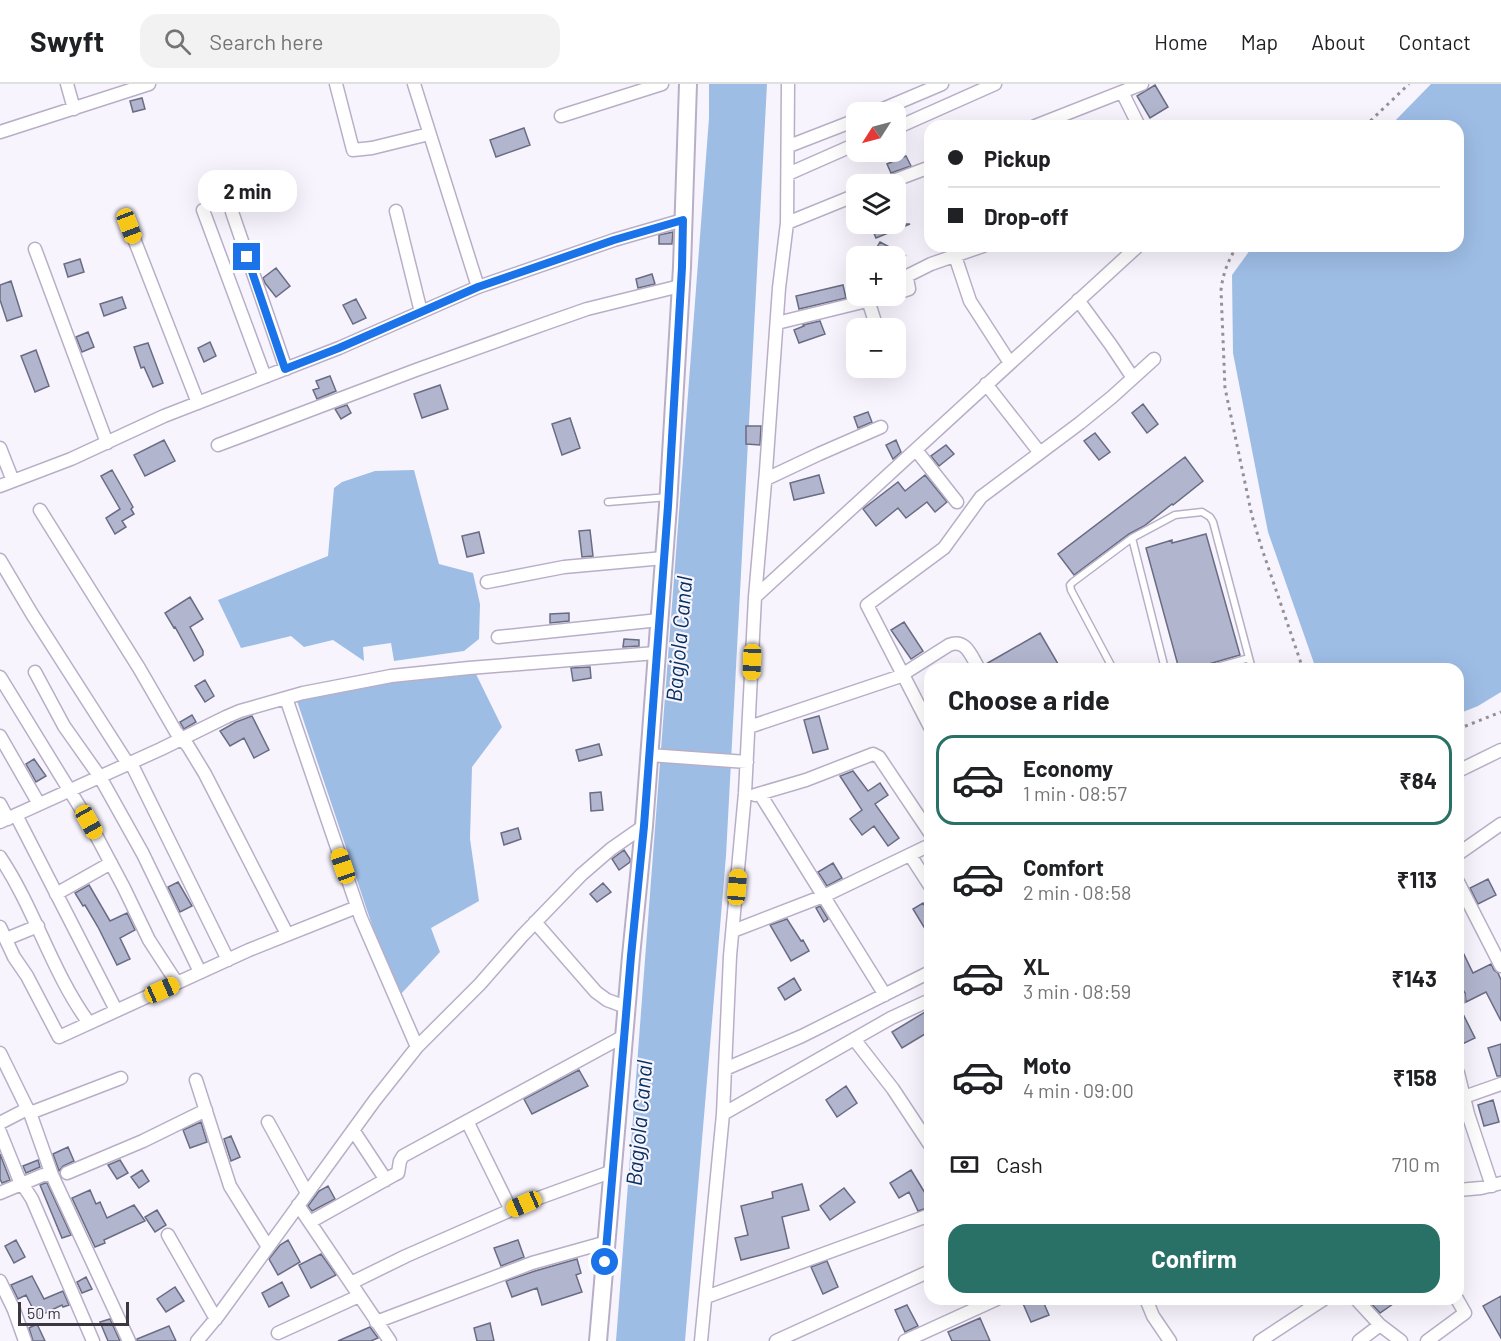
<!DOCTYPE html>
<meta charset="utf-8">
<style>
:root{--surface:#fff;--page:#f2f2f2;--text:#202124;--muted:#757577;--line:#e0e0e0;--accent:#297066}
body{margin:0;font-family:Barlow,sans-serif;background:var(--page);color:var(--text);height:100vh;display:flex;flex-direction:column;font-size:22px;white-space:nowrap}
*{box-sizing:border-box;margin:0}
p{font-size:20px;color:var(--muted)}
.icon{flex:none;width:33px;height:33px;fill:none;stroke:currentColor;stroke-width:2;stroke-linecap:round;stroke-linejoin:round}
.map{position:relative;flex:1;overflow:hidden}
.panel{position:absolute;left:924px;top:579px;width:540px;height:642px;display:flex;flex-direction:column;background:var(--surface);border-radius:18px;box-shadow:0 6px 24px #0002}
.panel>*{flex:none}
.banner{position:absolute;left:924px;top:36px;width:540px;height:132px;border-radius:18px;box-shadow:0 6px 24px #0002;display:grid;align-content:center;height:132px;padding:0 24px;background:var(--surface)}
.needle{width:39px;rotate:234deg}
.fabs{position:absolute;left:846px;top:18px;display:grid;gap:12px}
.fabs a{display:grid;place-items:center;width:60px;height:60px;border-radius:12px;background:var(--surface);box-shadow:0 6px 24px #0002;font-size:30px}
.scale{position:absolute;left:18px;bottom:15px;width:111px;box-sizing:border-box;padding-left:6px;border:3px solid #3b3741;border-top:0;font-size:16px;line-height:21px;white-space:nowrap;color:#3b3741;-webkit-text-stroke:4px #f7f4fe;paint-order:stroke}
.end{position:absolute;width:27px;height:27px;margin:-14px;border:8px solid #1a73e8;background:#fff;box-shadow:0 0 0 3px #fff}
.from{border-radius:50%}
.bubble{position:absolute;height:42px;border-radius:18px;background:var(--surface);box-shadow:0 6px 24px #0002;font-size:20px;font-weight:700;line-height:42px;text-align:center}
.car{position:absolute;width:18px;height:36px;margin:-18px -9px;border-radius:8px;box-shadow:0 0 4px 2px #0007;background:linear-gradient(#f5c518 24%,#345 0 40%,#f5c518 0 76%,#345 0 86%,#f5c518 0)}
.banner b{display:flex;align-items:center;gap:21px;height:57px;font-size:22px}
.banner b+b{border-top:2px solid var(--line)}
.banner i{width:15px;height:15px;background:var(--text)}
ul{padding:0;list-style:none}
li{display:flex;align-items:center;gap:18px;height:90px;margin:0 12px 9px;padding:0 12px;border:3px solid transparent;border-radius:18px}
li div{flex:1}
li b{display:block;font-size:22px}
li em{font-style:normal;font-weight:700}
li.on{border-color:var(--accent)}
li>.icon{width:54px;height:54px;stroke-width:1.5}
h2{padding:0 24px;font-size:27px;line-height:72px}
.pay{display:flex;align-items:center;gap:15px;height:66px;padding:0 24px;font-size:22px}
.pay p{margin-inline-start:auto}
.cta{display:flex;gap:12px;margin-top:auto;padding:12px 24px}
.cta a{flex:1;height:69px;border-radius:18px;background:var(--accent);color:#fff;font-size:24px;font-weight:700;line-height:69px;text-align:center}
header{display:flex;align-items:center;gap:36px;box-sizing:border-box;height:84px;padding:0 30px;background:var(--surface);border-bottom:2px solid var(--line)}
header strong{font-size:28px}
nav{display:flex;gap:33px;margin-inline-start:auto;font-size:21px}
.search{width:420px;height:54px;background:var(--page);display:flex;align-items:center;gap:15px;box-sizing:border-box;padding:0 21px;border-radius:18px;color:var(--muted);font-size:22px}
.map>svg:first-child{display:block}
.water{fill:#9ebde5}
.building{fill:#b1b5ce;stroke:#696c83;stroke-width:1.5}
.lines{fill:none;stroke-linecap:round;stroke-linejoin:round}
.service-casing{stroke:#b8afc7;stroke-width:9}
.minor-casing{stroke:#b8afc7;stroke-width:15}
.tertiary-casing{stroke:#b8afc7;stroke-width:20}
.path{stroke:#93909a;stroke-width:3;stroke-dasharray:3 4.5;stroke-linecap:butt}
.service{stroke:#fff;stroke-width:6}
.minor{stroke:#fff;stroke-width:12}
.tertiary{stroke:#fff;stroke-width:16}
.route{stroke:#1a73e8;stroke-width:8}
.labels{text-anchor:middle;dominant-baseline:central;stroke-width:4.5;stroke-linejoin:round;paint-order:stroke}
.water-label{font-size:22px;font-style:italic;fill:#043060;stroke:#f7f4fe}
</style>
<header>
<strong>Swyft</strong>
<div class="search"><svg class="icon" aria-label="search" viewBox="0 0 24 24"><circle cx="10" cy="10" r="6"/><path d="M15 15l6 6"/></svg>Search here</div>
<nav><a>Home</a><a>Map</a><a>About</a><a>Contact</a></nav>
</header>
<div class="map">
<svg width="1501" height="1257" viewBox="0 0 1501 1257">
<rect width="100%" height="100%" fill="#f7f4fe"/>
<!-- water -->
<path class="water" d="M 709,0 L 767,0 L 726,772 L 685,1257 L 616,1257 L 709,34 Z
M 1431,0 L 1501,0 L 1501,608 L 1478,622 L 1458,630 L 1458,585 L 1316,585 L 1268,448 L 1233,269 L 1232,191 L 1253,162 L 1458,162 L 1458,42 L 1390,42 Z
M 414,386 L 439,480 L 473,489 L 480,520 L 479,555 L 464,567 L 394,577 L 391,559 L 363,563 L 364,577 L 333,556 L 304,563 L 291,552 L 241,564 L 218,516 L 328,472 L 334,404 L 342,398 L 375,387 Z
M 474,586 L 502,643 L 472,683 L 470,755 L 479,817 L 431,844 L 440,868 L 400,911 L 373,844 L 296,614 L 383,595 Z"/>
<!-- building -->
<path class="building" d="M 1155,1 L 1168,23 L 1150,34 L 1137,12 Z
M 142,14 L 145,25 L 133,28 L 130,17 Z
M 524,44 L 530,61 L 496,73 L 490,56 Z
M 906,72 L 911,82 L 891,89 L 887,80 Z
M 870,140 L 910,140 L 876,154 Z
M 673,148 L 672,160 L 659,160 L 659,151 Z
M 880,158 L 906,172 L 872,172 Z
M 80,175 L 84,188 L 68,193 L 64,180 Z
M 276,184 L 290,202 L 276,213 L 265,199 L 263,194 Z
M 652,190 L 655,200 L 638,204 L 636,195 Z
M 11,197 L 22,232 L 7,237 L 0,216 L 0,201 Z
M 843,201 L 846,214 L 799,225 L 796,212 Z
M 122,213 L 126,224 L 104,232 L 100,220 Z
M 356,215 L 366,234 L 353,240 L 343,221 Z
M 820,237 L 825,250 L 799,259 L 794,246 L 804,242 L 803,241 Z
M 88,248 L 94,263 L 82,268 L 76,253 Z
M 210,258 L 216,272 L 204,278 L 198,264 Z
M 148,259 L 163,299 L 153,303 L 144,283 L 141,284 L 134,263 Z
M 36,266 L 49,302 L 35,308 L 21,272 Z
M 330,292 L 336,307 L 317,315 L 313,306 L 319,304 L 316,297 Z
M 440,301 L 448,325 L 422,334 L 414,310 Z
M 1143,320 L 1158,340 L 1147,349 L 1132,329 Z
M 347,321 L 351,329 L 341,335 L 335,325 Z
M 868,328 L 872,338 L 858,344 L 854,333 Z
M 570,334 L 580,364 L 562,371 L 552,340 Z
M 746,342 L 761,342 L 760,361 L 746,360 Z
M 1095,349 L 1110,368 L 1099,376 L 1084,357 Z
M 164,356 L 175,377 L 145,392 L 134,371 Z
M 896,356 L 901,368 L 893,375 L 886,361 Z
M 946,361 L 954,370 L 939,382 L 931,372 Z
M 1185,373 L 1203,397 L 1173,421 L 1172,420 L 1144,442 L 1129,450 L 1074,491 L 1058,470 Z
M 112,386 L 133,423 L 131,425 L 134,430 L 122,437 L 126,443 L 115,450 L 106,434 L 120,425 L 101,392 Z
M 819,391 L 824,409 L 794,416 L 790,399 Z
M 925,391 L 947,418 L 935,428 L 927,418 L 906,434 L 898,424 L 876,442 L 863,425 L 898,398 L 905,407 Z
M 590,446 L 593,472 L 582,473 L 579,447 Z
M 479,448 L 484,469 L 467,473 L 462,452 Z
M 1206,450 L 1240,571 L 1209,580 L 1205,584 L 1200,585 L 1179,585 L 1146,464 L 1172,456 L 1172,459 Z
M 190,513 L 203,535 L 190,543 L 203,567 L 203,571 L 194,577 L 175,543 L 174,544 L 165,529 Z
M 569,529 L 569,537 L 550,539 L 550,530 Z
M 904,538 L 923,567 L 911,575 L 891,546 Z
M 1040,549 L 1061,585 L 987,585 L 986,580 Z
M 624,555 L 639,556 L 639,562 L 623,563 Z
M 590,583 L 591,594 L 573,597 L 571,584 Z
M 205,596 L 214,612 L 205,618 L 195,602 Z
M 192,631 L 196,638 L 184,645 L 180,638 Z
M 252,632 L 269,666 L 254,674 L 244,654 L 230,662 L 220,647 L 236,638 Z
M 819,632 L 828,665 L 813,669 L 804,636 Z
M 599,660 L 602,671 L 579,677 L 576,666 Z
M 34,675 L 46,692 L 36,698 L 26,680 Z
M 853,687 L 868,707 L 880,699 L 888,711 L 875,720 L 899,754 L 888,762 L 874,742 L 862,751 L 850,735 L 862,726 L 840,692 Z
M 601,708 L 603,726 L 591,727 L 590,709 Z
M 518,744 L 521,755 L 504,761 L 501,749 Z
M 624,766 L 630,775 L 630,778 L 619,786 L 612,775 Z
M 833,779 L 842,794 L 827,802 L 818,788 Z
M 1488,795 L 1496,811 L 1478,820 L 1470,804 Z
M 178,798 L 192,822 L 180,828 L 168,803 Z
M 603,799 L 611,808 L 597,818 L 590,810 Z
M 89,801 L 110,837 L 127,829 L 135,846 L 120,854 L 130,875 L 117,881 L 98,843 L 85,821 L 83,822 L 75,809 Z
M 923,819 L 930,830 L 930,853 L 913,825 Z
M 820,822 L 828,835 L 824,838 L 816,824 Z
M 787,835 L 801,857 L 803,856 L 809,867 L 791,877 L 770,841 Z
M 1458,858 L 1473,889 L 1491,880 L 1494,886 L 1498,889 L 1501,896 L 1501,937 L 1486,908 L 1466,918 L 1465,909 L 1463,906 L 1458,905 Z
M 794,894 L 801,906 L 785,916 L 778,904 Z
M 1458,924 L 1460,924 L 1475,954 L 1458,962 Z
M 930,925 L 930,947 L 902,964 L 892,948 Z
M 1501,960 L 1501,992 L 1497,992 L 1488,964 Z
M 579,986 L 588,1002 L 532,1030 L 524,1015 Z
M 846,1002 L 857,1019 L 837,1033 L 826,1016 Z
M 1493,1016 L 1499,1038 L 1484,1042 L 1478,1021 Z
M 201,1038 L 207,1058 L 190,1064 L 183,1046 Z
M 231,1052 L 240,1073 L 231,1077 L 224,1055 Z
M 68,1063 L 74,1077 L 63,1082 L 59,1087 L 53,1070 Z
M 0,1070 L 10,1096 L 2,1099 L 0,1095 Z
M 38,1076 L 40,1083 L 26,1089 L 23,1082 Z
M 120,1076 L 128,1089 L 117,1095 L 108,1081 Z
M 142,1086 L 149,1097 L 139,1104 L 131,1093 Z
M 911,1086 L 925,1109 L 930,1107 L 930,1123 L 918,1127 L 909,1108 L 899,1114 L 890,1099 Z
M 45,1099 L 47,1099 L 71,1151 L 62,1154 L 40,1101 Z
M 802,1100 L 809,1126 L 782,1133 L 789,1164 L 741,1176 L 735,1154 L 748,1151 L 741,1122 L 773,1114 L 772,1108 Z
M 328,1102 L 335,1115 L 312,1127 L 308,1122 L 319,1107 Z
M 844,1104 L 855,1118 L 830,1136 L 820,1122 Z
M 90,1106 L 96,1120 L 100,1118 L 107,1134 L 134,1121 L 145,1137 L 104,1156 L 105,1159 L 95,1163 L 72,1114 Z
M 157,1126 L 166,1141 L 155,1148 L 145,1133 Z
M 16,1156 L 25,1173 L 14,1179 L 5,1162 Z
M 288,1156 L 300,1178 L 278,1191 L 269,1175 L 280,1161 Z
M 518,1156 L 524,1173 L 501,1182 L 494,1164 Z
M 321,1170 L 336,1191 L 311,1204 L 299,1181 Z
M 577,1175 L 581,1189 L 576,1191 L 582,1208 L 542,1221 L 537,1204 L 512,1213 L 506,1197 L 535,1187 Z
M 827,1177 L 838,1203 L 823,1210 L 811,1183 Z
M 32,1192 L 44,1215 L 63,1207 L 69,1221 L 63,1223 L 62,1221 L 37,1233 L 26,1211 L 18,1215 L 11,1201 Z
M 86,1193 L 92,1205 L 82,1209 L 77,1198 Z
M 282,1198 L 289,1212 L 269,1223 L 262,1209 Z
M 175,1203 L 184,1217 L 166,1228 L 157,1215 Z
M 1501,1212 L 1501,1254 L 1483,1222 Z
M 1021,1215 L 1042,1215 L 1049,1231 L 1031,1238 Z
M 1367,1215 L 1400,1215 L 1380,1229 Z
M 907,1221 L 918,1242 L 905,1248 L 895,1226 Z
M 980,1234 L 990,1257 L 952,1257 L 948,1248 Z
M 110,1235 L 120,1257 L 108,1257 L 100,1238 Z
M 490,1239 L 494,1257 L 477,1257 L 474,1244 Z
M 37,1240 L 45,1257 L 33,1257 L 29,1244 Z
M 169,1242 L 176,1257 L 137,1257 L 137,1255 Z
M 370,1243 L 378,1254 L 371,1257 L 338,1257 Z"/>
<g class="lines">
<!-- service casing -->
<g class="service-casing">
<path id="service" d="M 608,418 L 668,413
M 1113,585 L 1071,506 L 1070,501 L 1073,498 L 1132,454
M 1165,585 L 1132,454 L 1175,431 L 1202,428 L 1210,433 L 1213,438 L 1252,585
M 1210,585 L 1249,574"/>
</g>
<!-- minor casing -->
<g class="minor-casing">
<path id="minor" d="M 67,0 L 74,25
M 336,0 L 353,66 L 372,64 L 429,50
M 414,0 L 478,203
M 1122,8 L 1139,42
M 876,28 L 942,0
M 561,32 L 662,0
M 1035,42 L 1142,0
M 896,44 L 995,0
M 0,48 L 149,0
M 789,62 L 856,36
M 788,90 L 856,60
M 885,100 L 930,83
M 203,126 L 265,293
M 396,127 L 421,228
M 232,128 L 286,285
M 787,139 L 856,111
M 129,142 L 198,319
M 35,165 L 107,359
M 955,172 L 970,217 L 1010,279
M 896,209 L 909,205 L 907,194 L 909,191 L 931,180 L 983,162
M 868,216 L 877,244
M 1078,216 L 1111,261 L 1133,294
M 777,239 L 887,212
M 986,300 L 1040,369
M 218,361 L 416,286 L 547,239 L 587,225 L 680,202
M 0,364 L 13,397
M 916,366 L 957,418
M 766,395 L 819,370 L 881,343
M 0,402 L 71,375 L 164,332 L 339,264 L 478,203 L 614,156 L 683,136
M 40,426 L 139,584 L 176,648 L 188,662 L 205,690 L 287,850
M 0,476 L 32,530 L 128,680
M 487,498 L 564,483 L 664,474
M 755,513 L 1138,162
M 498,553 L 659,536
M 35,588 L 64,642 L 100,693 L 143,770 L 200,888
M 0,593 L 89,738 L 124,804 L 149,856 L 177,899
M 286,614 L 361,834 L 417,963
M 749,643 L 898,593 L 908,587 L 949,561 C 966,554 971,572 979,585
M 930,643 L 867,521 L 944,464 L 981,413 L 1080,339 L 1112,313 L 1154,275
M 0,652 L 39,720
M 649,671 L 747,678
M 131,679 L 228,876
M 1458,687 L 1501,666
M 760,710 L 885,911
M 755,711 L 806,696 L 873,670 L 879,673 L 930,749
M 0,720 L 8,735
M 16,731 L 116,926
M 0,738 L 161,665 L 226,633 L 240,627 L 303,609 L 391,592 L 469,584 L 656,569
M 1458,770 L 1501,740
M 910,771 L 930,802
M 0,773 C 35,825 52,889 89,939
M 1458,798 L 1501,882
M 56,810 L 111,779
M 535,838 L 596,908 L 607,916 L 626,923
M 0,843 L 14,873 L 27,892 L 59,953 L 249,866 L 357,823
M 733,847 L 826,811 L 930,761
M 6,855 L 38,842
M 1458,913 L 1458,916
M 854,955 L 893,1005 L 930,1061
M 0,969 L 28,1026
M 725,985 L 802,952 L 930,888
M 1458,989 L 1468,1030 L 1492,1102
M 196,996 L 230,1102 L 268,1163
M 1464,1013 L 1501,1000
M 30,1029 L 121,994
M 723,1030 L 891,934 L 930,916
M 467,1037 L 511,1126
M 268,1038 L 307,1109
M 0,1039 L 27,1025 L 29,1026 L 52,1091 L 129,1257
M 353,1046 L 386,1096
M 0,1048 L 19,1095 L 32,1115 L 93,1257
M 67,1089 L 143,1057 L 206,1026
M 1458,1106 L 1481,1104 L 1501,1099
M 0,1109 L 43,1091 L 52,1091
M 298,1121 L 390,1257
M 310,1138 L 394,1091 L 398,1089 L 400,1077 L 403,1072 L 624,952
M 168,1151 L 216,1235
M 0,1197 L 14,1226 L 25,1257
M 351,1199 L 406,1172 L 536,1115 L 613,1087
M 706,1213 L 930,1131
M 1146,1215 L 1153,1232 L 1170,1257
M 1356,1215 L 1380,1241 L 1401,1257
M 376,1238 L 532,1179 L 607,1158
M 278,1249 L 359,1212
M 197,1257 L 218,1232 L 375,1016 L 417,963 L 480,900 L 522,852 L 581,791 L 611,765 L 644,742
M 701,1257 L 723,1030 L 730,872 L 745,709 L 755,513 L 766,387 L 779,204 L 787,139 L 788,0
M 776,1257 L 930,1187
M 905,1257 L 997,1215
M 1260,1257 L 1324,1215
M 1359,1257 L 1380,1241
M 1427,1257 L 1465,1229 L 1457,1215"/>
</g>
<!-- tertiary casing -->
<g class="tertiary-casing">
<path id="tertiary" d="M 598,1257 L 631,872 L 644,742 L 668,422 L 682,183 L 688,0"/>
</g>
<!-- path -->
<path class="path" d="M 1365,42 L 1409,0
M 1237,162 C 1228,177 1223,189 1221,206 L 1225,304 L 1252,432 L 1262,465 L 1303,585
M 1458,645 L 1501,628"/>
<!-- service -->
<use href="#service" class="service"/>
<!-- minor -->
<use href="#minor" class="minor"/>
<!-- tertiary -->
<use href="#tertiary" class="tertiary"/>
</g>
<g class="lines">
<!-- route -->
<path class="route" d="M 247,173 L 285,285 L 339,264 L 478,203 L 614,156 L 683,136 L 682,183 L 668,422 L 644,742 L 631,872 L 605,1178"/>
</g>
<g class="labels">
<!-- water labels -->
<g class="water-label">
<text transform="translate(678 555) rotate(-85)">Bagjola Canal</text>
<text transform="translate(638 1039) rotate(-85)">Bagjola Canal</text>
</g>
</g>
</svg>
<div class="fabs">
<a><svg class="needle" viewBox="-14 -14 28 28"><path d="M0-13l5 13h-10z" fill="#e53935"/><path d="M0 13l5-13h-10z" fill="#757577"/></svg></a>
<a><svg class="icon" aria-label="layers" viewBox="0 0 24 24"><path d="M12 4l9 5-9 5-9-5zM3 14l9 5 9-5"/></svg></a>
<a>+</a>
<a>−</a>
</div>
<div class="scale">50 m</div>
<i class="end from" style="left:605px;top:1178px"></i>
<i class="end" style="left:247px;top:173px"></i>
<div class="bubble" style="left:198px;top:86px;width:99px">2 min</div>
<i class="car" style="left:129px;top:142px;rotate:159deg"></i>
<i class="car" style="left:752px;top:578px;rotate:182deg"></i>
<i class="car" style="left:89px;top:738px;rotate:151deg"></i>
<i class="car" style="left:343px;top:782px;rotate:341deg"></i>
<i class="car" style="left:737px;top:803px;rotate:5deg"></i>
<i class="car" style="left:162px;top:906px;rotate:66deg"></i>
<i class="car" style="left:524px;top:1120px;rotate:246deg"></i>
<div class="banner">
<b><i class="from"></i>Pickup</b>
<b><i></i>Drop-off</b>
</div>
<section class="panel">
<h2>Choose a ride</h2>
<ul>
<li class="on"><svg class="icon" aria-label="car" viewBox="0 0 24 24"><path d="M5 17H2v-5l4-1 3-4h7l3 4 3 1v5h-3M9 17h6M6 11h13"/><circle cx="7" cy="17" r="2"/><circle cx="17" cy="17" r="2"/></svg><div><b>Economy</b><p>1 min · 08:57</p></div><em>₹84</em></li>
<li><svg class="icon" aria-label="car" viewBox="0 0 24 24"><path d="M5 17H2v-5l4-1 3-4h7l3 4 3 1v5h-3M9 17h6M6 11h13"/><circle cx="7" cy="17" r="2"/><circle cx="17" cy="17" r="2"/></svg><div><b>Comfort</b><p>2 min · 08:58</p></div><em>₹113</em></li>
<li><svg class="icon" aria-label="car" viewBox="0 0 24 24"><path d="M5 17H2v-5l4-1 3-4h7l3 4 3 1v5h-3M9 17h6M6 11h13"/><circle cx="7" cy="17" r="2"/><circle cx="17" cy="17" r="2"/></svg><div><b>XL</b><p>3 min · 08:59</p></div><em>₹143</em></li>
<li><svg class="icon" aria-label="car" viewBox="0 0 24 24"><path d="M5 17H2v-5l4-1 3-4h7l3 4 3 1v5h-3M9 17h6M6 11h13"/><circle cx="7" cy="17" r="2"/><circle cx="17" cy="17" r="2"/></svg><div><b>Moto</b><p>4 min · 09:00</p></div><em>₹158</em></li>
</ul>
<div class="pay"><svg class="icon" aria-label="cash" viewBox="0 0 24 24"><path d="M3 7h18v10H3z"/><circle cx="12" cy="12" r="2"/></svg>Cash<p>710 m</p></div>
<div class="cta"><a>Confirm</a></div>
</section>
</div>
